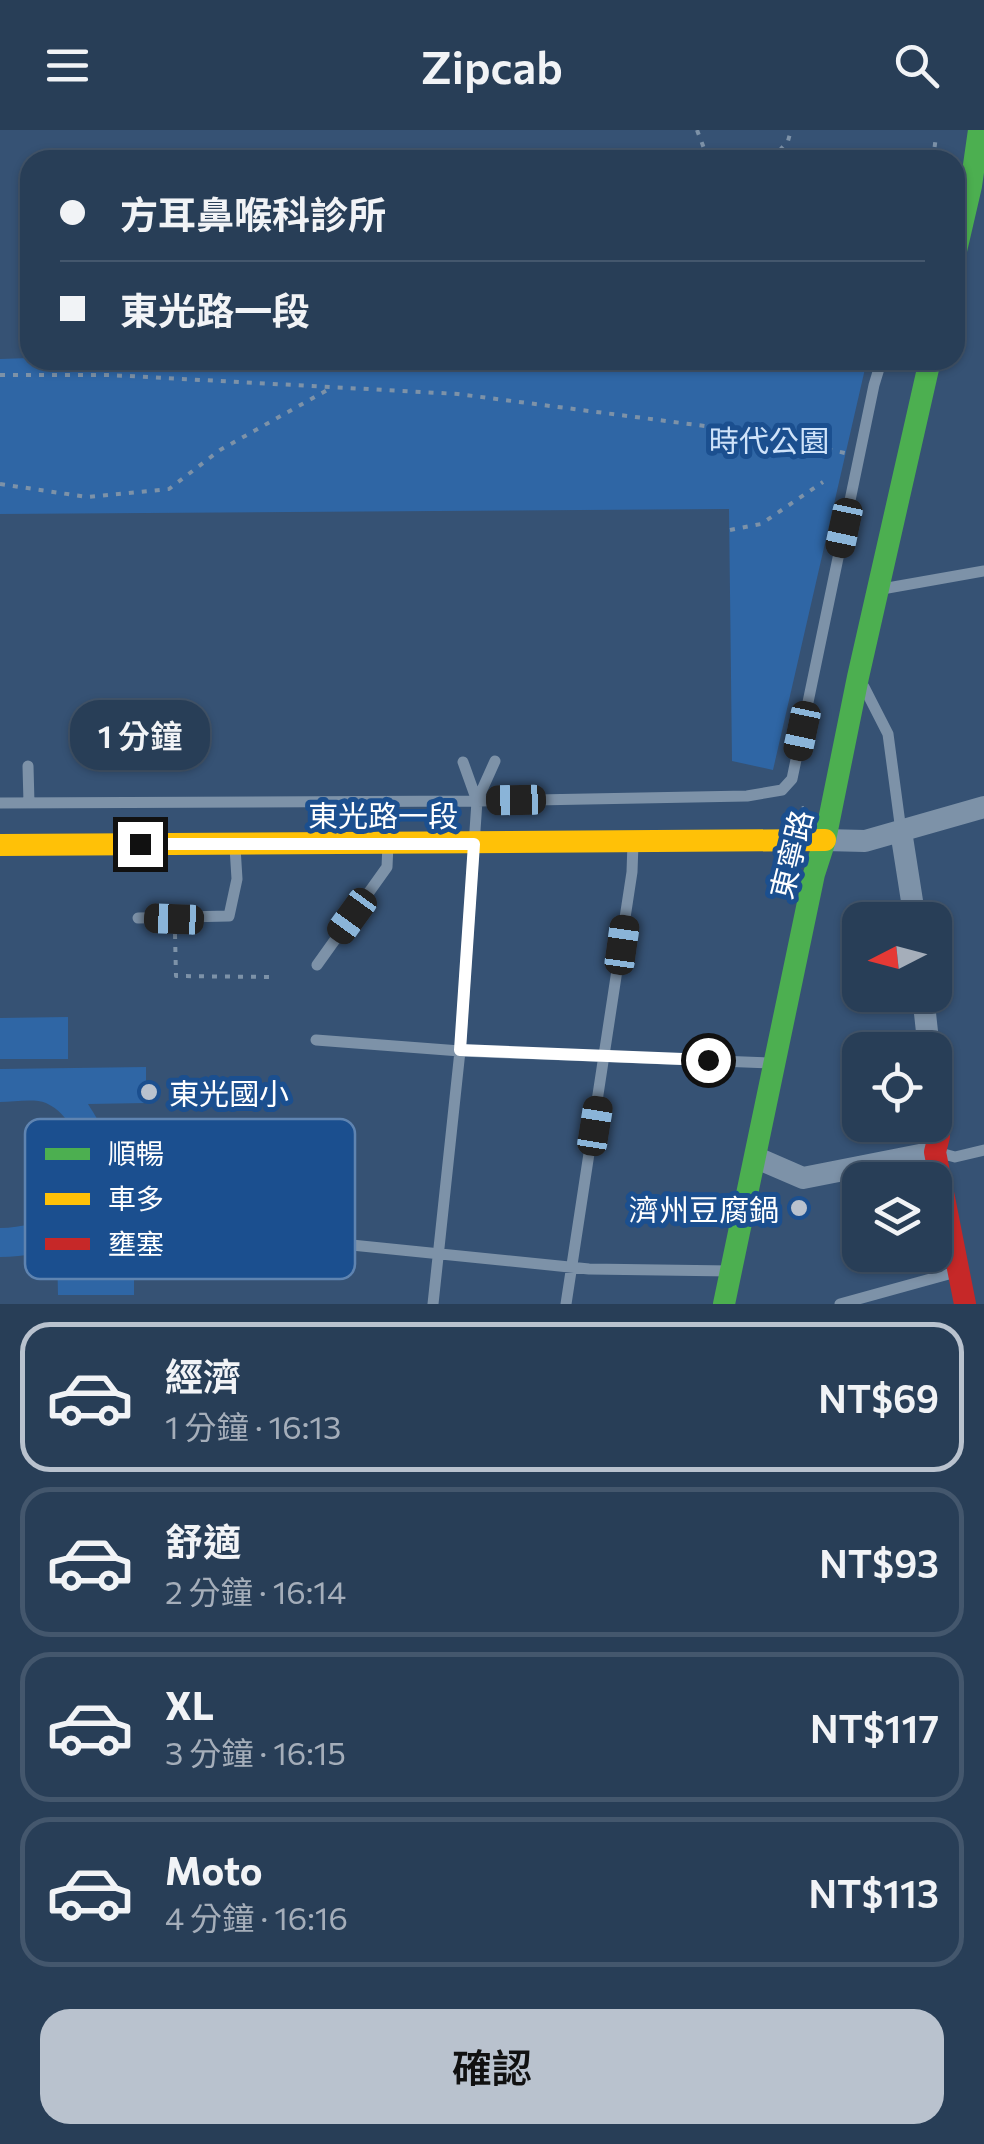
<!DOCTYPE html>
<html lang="zh-TW">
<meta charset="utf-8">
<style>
:root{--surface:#283e57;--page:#30455d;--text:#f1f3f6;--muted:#a5aeba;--line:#44576d;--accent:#b9c2ce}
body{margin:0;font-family:Commissioner,"Noto Sans TC",sans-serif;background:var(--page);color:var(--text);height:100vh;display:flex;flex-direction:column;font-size:38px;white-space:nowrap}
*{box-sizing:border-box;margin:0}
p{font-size:32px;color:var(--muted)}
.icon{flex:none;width:55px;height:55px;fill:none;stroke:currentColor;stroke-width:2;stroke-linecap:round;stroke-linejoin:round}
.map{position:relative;height:1174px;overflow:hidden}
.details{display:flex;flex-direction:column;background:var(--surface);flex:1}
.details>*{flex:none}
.guide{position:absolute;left:20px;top:20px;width:945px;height:220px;border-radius:30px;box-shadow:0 2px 8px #0004,0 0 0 2px var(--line);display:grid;align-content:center;height:220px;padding:0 40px;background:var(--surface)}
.needle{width:65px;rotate:264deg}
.buttons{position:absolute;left:842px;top:772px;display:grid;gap:20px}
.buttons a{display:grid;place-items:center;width:110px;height:110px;border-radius:20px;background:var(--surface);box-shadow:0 2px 8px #0004,0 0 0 2px var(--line);font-size:50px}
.end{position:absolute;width:45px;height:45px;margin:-22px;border:12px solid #fff;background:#111;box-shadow:0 0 0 5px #111}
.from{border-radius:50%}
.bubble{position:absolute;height:70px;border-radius:30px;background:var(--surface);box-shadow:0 2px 8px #0004,0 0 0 2px var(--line);font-size:32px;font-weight:600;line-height:70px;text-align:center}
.car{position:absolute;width:30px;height:60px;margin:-30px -15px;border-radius:12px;box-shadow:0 0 8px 2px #0007;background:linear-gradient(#222 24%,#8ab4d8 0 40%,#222 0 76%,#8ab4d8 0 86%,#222 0)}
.guide b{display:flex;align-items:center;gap:35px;height:95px;font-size:38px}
.guide b+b{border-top:2px solid var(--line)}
.guide i{width:25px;height:25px;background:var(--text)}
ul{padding:18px 0 0;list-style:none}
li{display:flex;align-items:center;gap:30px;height:150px;margin:0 20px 15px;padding:0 20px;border:5px solid var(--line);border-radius:30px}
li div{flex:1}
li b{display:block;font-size:38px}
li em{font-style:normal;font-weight:600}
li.selected{border-color:var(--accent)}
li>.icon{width:90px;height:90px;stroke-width:1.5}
.button{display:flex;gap:20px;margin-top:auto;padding:20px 40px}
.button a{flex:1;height:115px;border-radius:30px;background:var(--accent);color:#111;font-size:40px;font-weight:600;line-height:115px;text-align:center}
header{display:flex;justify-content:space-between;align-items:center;height:130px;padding:0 40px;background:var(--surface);font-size:45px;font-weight:600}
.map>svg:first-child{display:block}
.green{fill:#2f66a5}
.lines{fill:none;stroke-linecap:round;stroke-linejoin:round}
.path{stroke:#7d92a8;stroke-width:4;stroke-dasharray:5 8;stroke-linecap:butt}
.lane{stroke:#7d92a8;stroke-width:11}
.street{stroke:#7d92a8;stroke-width:22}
.fast{stroke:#4caf50;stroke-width:22}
.slow{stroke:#ffc107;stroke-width:22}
.jam{stroke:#c62828;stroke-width:22}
.route{stroke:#fff;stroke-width:12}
.poi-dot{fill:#b9c2ce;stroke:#1b4f8f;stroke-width:4}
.labels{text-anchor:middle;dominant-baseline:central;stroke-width:10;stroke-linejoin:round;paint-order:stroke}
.park-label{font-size:30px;fill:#cfe3fa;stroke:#1b4f8f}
.street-label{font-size:30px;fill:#fff;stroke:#1b4f8f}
.poi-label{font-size:30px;fill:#fff;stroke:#1b4f8f;text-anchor:start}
.key{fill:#1b4f8f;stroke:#5f84b1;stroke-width:2.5}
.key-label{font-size:28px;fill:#fff}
</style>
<header><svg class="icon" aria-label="menu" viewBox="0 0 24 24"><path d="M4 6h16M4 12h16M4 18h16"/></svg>Zipcab<svg class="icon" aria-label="search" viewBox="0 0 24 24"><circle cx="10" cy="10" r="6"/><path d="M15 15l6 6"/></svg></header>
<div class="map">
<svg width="984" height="1174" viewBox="0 0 984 1174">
<rect width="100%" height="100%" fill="#365274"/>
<!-- green -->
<path class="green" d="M 30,228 L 867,230 L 773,640 L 732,631 L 729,379 L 0,384 L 0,229 Z
M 68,887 L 68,929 L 0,929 L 0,888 Z
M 146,937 L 146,973 L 88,974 C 95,985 102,996 106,1008 C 111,1025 108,1038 105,1055 C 94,1108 50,1127 0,1127 L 0,1098 C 56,1098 106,1059 73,1000 C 66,988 59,979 46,973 C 34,968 14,972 0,972 L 0,939 Z
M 57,1120 L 134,1120 L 134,1165 L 58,1165 Z"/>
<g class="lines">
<!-- path -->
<path class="path" d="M 697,0 L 705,21 L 716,30
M 771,30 L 788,11 L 791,0
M 933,30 L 936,6
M 0,245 L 110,245 L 458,264 L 751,302 L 845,323
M 0,354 L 87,367 L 169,359 L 220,320 L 329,259
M 730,400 L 761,394 L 823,352
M 789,680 L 804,678
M 175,804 L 176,846 L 269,847"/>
<!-- lane -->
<path class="lane" d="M 882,459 L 984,441
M 864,557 L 888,604 L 901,701
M 463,632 L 477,671
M 28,636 L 29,673
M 0,673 L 477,671 L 747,666 L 782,660 L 792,649 L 874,255 L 881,232 L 885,230
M 138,788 L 229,786 L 237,749 L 235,717
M 317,835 L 387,737 L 388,714
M 316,910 L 460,921 L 771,933
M 940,1023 L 955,1027 L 984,1020
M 312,1111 L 589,1139 L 731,1141
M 433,1174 L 460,921 L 477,671 L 495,631
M 566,1174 L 632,742 L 633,713
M 840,1174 L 956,1142"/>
<!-- street -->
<path class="street" d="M 901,701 L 915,790
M 825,710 L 865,711 L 984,677
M 923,865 L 929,920
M 757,1028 L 803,1048 L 935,1022"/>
<!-- fast -->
<path class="fast" d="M 955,125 L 971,56 L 979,0
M 724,1174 L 814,744 L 825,710 L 858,547 L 930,230"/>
<!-- slow -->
<path class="slow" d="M 0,715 L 825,710"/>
<!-- jam -->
<path class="jam" d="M 935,968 L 939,1006 L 935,1022 L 965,1174"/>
</g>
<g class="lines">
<!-- route -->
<path class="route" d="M 140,714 L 474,714 L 460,920 L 708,930"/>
</g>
<!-- markers -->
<g class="poi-dot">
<circle cx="149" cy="962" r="10"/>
<circle cx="799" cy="1078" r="10"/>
</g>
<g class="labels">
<!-- park labels -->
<g class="park-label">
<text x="769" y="309">時代公園</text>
</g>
<!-- street labels -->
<g class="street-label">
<text x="383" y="684">東光路一段</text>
<text transform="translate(790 724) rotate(-76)">東寧路</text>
</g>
<!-- poi labels -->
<g class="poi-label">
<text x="169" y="962">東光國小</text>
<text x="779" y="1078" text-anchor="end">濟州豆腐鍋</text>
</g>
</g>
<!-- legend -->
<rect x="25" y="989" width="330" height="160" rx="15" class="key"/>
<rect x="45" y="1018" width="45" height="12" fill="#4caf50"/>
<rect x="45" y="1063" width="45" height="12" fill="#ffc107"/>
<rect x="45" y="1108" width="45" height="12" fill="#c62828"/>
<g class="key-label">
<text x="108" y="1034">順暢</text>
<text x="108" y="1079">車多</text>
<text x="108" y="1124">壅塞</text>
</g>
</svg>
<div class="buttons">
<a><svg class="needle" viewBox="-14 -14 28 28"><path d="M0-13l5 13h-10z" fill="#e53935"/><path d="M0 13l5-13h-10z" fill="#a5aeba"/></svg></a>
<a><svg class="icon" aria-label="locate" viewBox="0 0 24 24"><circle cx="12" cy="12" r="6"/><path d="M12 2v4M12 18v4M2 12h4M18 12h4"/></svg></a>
<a><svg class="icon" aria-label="layers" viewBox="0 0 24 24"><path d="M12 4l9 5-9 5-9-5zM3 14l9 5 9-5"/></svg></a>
</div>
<i class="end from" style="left:708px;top:930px"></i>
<i class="end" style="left:140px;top:714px"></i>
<div class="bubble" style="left:70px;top:570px;width:140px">1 分鐘</div>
<i class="car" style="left:844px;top:398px;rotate:192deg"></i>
<i class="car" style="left:802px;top:601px;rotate:192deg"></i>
<i class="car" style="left:516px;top:670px;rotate:269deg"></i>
<i class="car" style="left:352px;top:786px;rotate:216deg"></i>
<i class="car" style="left:174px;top:789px;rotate:272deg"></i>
<i class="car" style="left:622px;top:815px;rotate:8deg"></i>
<i class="car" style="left:595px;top:996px;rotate:9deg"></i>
<div class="guide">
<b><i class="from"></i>方耳鼻喉科診所</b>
<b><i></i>東光路一段</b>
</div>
</div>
<section class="details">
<ul>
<li class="selected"><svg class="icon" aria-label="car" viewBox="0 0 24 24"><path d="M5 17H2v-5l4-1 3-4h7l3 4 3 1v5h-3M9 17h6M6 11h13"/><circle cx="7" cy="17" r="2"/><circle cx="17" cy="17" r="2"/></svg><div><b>經濟</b><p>1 分鐘 · 16:13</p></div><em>NT$69</em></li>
<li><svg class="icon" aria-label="car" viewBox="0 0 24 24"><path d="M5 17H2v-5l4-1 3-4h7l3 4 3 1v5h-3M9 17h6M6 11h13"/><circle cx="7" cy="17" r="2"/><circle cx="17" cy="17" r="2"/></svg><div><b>舒適</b><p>2 分鐘 · 16:14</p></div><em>NT$93</em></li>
<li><svg class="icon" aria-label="car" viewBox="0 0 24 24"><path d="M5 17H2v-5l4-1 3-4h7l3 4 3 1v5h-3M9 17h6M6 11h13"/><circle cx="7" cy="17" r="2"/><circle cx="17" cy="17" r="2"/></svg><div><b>XL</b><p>3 分鐘 · 16:15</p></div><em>NT$117</em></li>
<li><svg class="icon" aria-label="car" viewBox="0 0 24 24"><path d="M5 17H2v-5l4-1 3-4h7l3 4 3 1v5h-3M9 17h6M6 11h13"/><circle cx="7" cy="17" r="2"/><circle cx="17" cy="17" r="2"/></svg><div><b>Moto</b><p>4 分鐘 · 16:16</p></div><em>NT$113</em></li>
</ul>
<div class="button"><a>確認</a></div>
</section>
